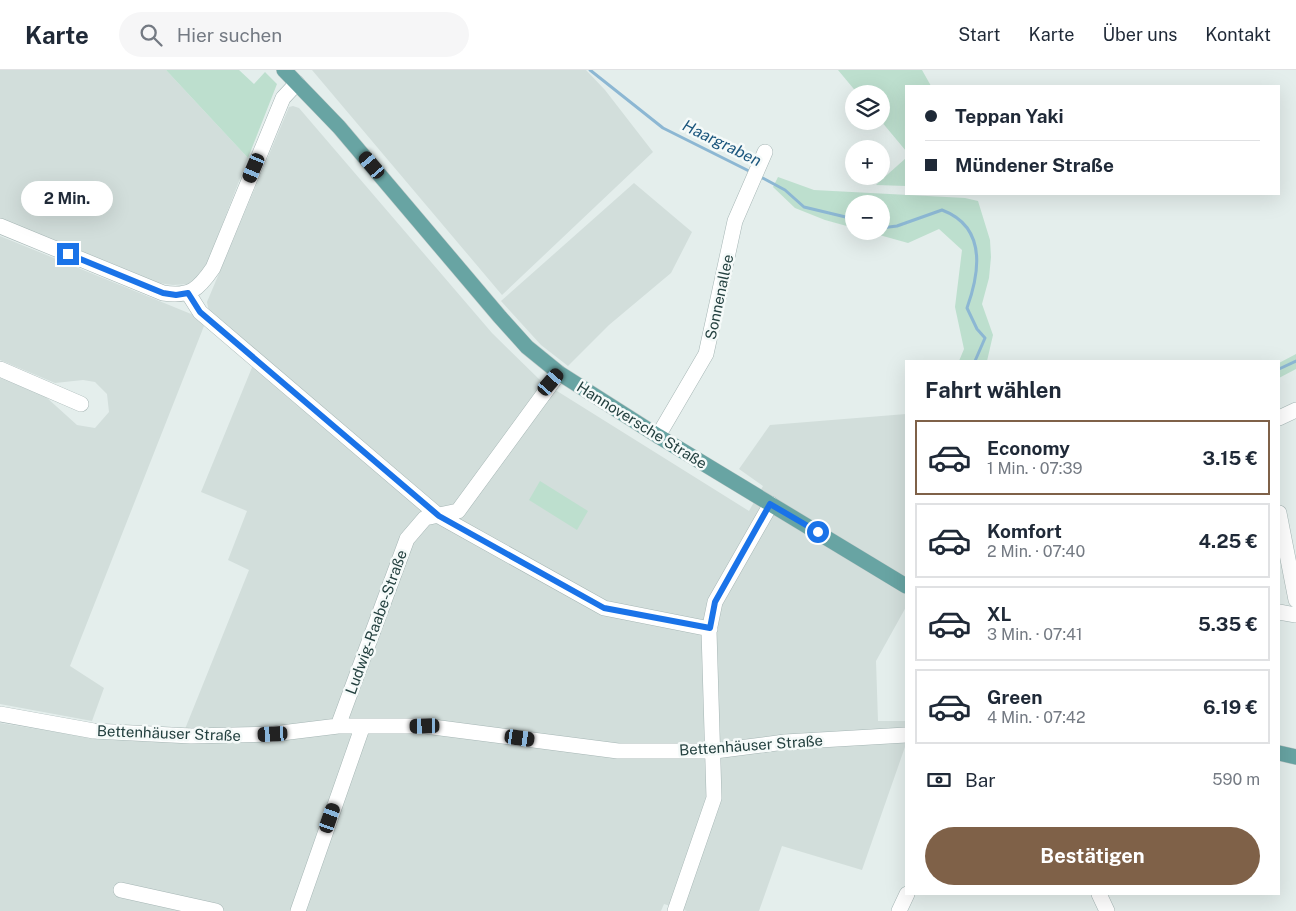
<!DOCTYPE html>
<html lang="de">
<meta charset="utf-8">
<style>
:root{--surface:#fff;--page:#f6f6f7;--text:#1f2937;--muted:#747a83;--line:#e0e1e3;--accent:#7f6148}
body{margin:0;font-family:"Public Sans",sans-serif;background:var(--page);color:var(--text);height:100vh;display:flex;flex-direction:column;font-size:19px;white-space:nowrap}
*{box-sizing:border-box;margin:0}
p{font-size:16px;color:var(--muted)}
.icon{flex:none;width:28px;height:28px;fill:none;stroke:currentColor;stroke-width:2;stroke-linecap:round;stroke-linejoin:round}
.map{position:relative;flex:1;overflow:hidden}
.details{position:absolute;left:905px;top:290px;width:375px;height:535px;display:flex;flex-direction:column;background:var(--surface);border-radius:0px;box-shadow:0 5px 20px #0002}
.details>*{flex:none}
.top-card{position:absolute;left:905px;top:15px;width:375px;height:110px;border-radius:0px;box-shadow:0 5px 20px #0002;display:grid;align-content:center;height:110px;padding:0 20px;background:var(--surface)}
.controls{position:absolute;left:845px;top:15px;display:grid;gap:10px}
.controls a{display:grid;place-items:center;width:45px;height:45px;border-radius:50%;background:var(--surface);box-shadow:0 5px 20px #0002;font-size:25px}
.end{position:absolute;width:22px;height:22px;margin:-11px;border:6px solid #1a73e8;background:#fff;box-shadow:0 0 0 2px #fff}
.from{border-radius:50%}
.bubble{position:absolute;height:35px;border-radius:18px;background:var(--surface);box-shadow:0 5px 20px #0002;font-size:16px;font-weight:700;line-height:35px;text-align:center}
.car{position:absolute;width:15px;height:30px;margin:-15px -8px;border-radius:6px;box-shadow:0 0 4px 1px #0007;background:linear-gradient(#222 24%,#8ab4d8 0 40%,#222 0 76%,#8ab4d8 0 86%,#222 0)}
.top-card b{display:flex;align-items:center;gap:18px;height:48px;font-size:19px}
.top-card b+b{border-top:1px solid var(--line)}
.top-card i{width:12px;height:12px;background:var(--text)}
ul{padding:0;list-style:none}
li{display:flex;align-items:center;gap:15px;height:75px;margin:0 10px 8px;padding:0 10px;border:2px solid var(--line);border-radius:0px}
li div{flex:1}
li b{display:block;font-size:19px}
li em{font-style:normal;font-weight:700}
li.selected{border-color:var(--accent)}
li>.icon{width:45px;height:45px;stroke-width:1.5}
h2{padding:0 20px;font-size:22px;line-height:60px}
.pay{display:flex;align-items:center;gap:12px;height:55px;padding:0 20px;font-size:19px}
.pay p{margin-inline-start:auto}
.primary-button{display:flex;gap:10px;margin-top:auto;padding:10px 20px}
.primary-button a{flex:1;height:58px;border-radius:30px;background:var(--accent);color:#fff;font-size:20px;font-weight:700;line-height:58px;text-align:center}
header{display:flex;align-items:center;gap:30px;box-sizing:border-box;height:70px;padding:0 25px;background:var(--surface);border-bottom:1px solid var(--line)}
header strong{font-size:24px}
nav{display:flex;gap:28px;margin-inline-start:auto;font-size:18px}
.search{width:350px;height:45px;background:var(--page);display:flex;align-items:center;gap:12px;box-sizing:border-box;padding:0 18px;border-radius:28px;color:var(--muted);font-size:19px}
.map>svg:first-child{display:block}
.built{fill:#d2dedb}
.green{fill:#bddfce}
.lines{fill:none;stroke-linecap:round;stroke-linejoin:round}
.stream{stroke:#8cb7d3;stroke-width:3}
.minor-casing{stroke:#a6b6b5;stroke-width:16}
.major-casing{stroke:#c1cac9;stroke-width:16}
.minor{stroke:#fff;stroke-width:15}
.major{stroke:#68a4a3;stroke-width:15}
.route{stroke:#1a73e8;stroke-width:6}
.labels{text-anchor:middle;dominant-baseline:central;stroke-width:5;stroke-linejoin:round;paint-order:stroke}
.street-label{font-size:15px;fill:#23403f;stroke:#f5faf9}
.water-label{font-size:16px;font-style:italic;fill:#1b567d;stroke:#f5faf9}
</style>
<header>
<strong>Karte</strong>
<div class="search"><svg class="icon" aria-label="search" viewBox="0 0 24 24"><circle cx="10" cy="10" r="6"/><path d="M15 15l6 6"/></svg>Hier suchen</div>
<nav><a>Start</a><a>Karte</a><a>Über uns</a><a>Kontakt</a></nav>
</header>
<div class="map">
<svg width="1296" height="841" viewBox="0 0 1296 841">
<rect width="100%" height="100%" fill="#e4eeec"/>
<!-- built -->
<path class="built" d="M 0,0 L 166,0 L 248,88 L 207,194 L 198,207 L 188,214 L 173,215 L 158,213 L 0,149 Z
M 312,0 L 586,0 L 605,20 L 653,82 L 502,225 Z
M 293,36 L 299,38 L 492,263 L 541,311 L 749,441 L 763,416 L 739,399 L 770,355 L 906,344 L 906,537 L 876,591 L 878,651 L 906,651 L 906,674 L 862,800 L 782,776 L 759,841 L 687,841 L 664,834 L 661,841 L 0,841 L 0,653 L 98,669 L 183,673 L 185,659 L 249,500 L 228,490 L 247,441 L 201,422 L 253,295 L 209,242 L 207,232 L 289,37 Z
M 634,113 L 692,162 L 671,203 L 609,255 L 568,296 L 541,275 L 501,231 Z
M 0,166 L 196,246 L 204,256 L 70,596 L 104,618 L 92,651 L 0,634 L 0,308 L 46,327 L 77,355 L 95,358 L 109,342 L 107,324 L 95,312 L 83,310 L 55,313 L 0,290 Z"/>
<!-- green -->
<path class="green" d="M 166,0 L 239,0 L 254,14 L 265,2 L 277,14 L 248,88 Z
M 838,0 L 922,0 L 931,16 L 906,16 L 906,81 L 881,51 L 881,24 L 858,24 Z
M 906,88 L 906,116 L 876,115 L 879,112 Z
M 778,107 L 814,120 L 965,128 L 978,131 L 990,170 L 991,187 L 989,208 L 982,234 L 993,265 L 987,291 L 959,291 L 964,279 L 955,237 L 962,180 L 939,159 L 908,173 L 865,161 L 881,161 L 881,134 L 854,134 L 854,158 L 825,150 L 795,138 L 773,117 Z
M 1296,284 L 1296,299 L 1279,308 L 1279,293 Z
M 540,411 L 588,441 L 577,460 L 529,430 Z"/>
<g class="lines">
<!-- stream -->
<path class="stream" d="M 590,0 L 663,58 L 751,102
M 759,106 L 785,120 L 804,137 L 854,149
M 881,158 L 897,156 L 942,140 C 987,157 980,202 967,238 L 977,259 L 985,268 L 975,291
M 1279,299 L 1296,291"/>
<!-- minor casing -->
<g class="minor-casing">
<path id="minor" d="M 0,156 L 163,223 C 190,227 198,220 213,198 L 283,28 L 297,13
M 188,223 L 200,242 L 439,446 L 604,538 L 710,559
M 0,299 L 81,334
M 1279,348 L 1296,340
M 658,366 L 706,284 L 735,151 L 765,82
M 1279,443 L 1296,530
M 1279,542 L 1296,545
M 0,644 L 94,661 L 191,666 L 273,664 L 338,656 L 425,656 L 618,681 L 715,681 L 785,672 L 906,665
M 338,656 L 407,469 L 425,448 L 458,441 L 559,303
M 121,820 L 216,841
M 1099,824 L 1107,841
M 298,841 L 362,658
M 675,841 L 714,728 L 709,561 L 715,532 L 771,434
M 899,841 L 907,824"/>
</g>
<!-- major casing -->
<g class="major-casing">
<path id="major" d="M 284,0 L 339,57 L 500,247 L 527,277 L 559,303 L 658,366 L 906,516
M 1279,683 L 1296,687"/>
</g>
<!-- minor -->
<use href="#minor" class="minor"/>
<!-- major -->
<use href="#major" class="major"/>
</g>
<g class="lines">
<!-- route -->
<path class="route" d="M 68,184 L 163,223 L 176,225 L 188,223 L 200,242 L 439,446 L 604,538 L 710,558 L 715,532 L 770,434 L 818,462"/>
</g>
<g class="labels">
<!-- street labels -->
<g class="street-label">
<text transform="translate(719 227) rotate(-78)">Sonnenallee</text>
<text transform="translate(642 355) rotate(32)">Hannoversche Straße</text>
<text transform="translate(376 552) rotate(-70)">Ludwig-Raabe-Straße</text>
<text transform="translate(169 663) rotate(2)">Bettenhäuser Straße</text>
<text transform="translate(751 675) rotate(-4)">Bettenhäuser Straße</text>
</g>
<!-- water labels -->
<g class="water-label">
<text transform="translate(722 73) rotate(26)">Haargraben</text>
</g>
</g>
</svg>
<div class="controls">
<a><svg class="icon" aria-label="layers" viewBox="0 0 24 24"><path d="M12 4l9 5-9 5-9-5zM3 14l9 5 9-5"/></svg></a>
<a>+</a>
<a>−</a>
</div>
<i class="end from" style="left:818px;top:462px"></i>
<i class="end" style="left:68px;top:184px"></i>
<div class="bubble" style="left:21px;top:111px;width:92px">2 Min.</div>
<i class="car" style="left:372px;top:95px;rotate:320deg"></i>
<i class="car" style="left:254px;top:98px;rotate:203deg"></i>
<i class="car" style="left:551px;top:312px;rotate:41deg"></i>
<i class="car" style="left:425px;top:656px;rotate:269deg"></i>
<i class="car" style="left:273px;top:664px;rotate:267deg"></i>
<i class="car" style="left:520px;top:668px;rotate:98deg"></i>
<i class="car" style="left:330px;top:748px;rotate:19deg"></i>
<div class="top-card">
<b><i class="from"></i>Teppan Yaki</b>
<b><i></i>Mündener Straße</b>
</div>
<section class="details">
<h2>Fahrt wählen</h2>
<ul>
<li class="selected"><svg class="icon" aria-label="car" viewBox="0 0 24 24"><path d="M5 17H2v-5l4-1 3-4h7l3 4 3 1v5h-3M9 17h6M6 11h13"/><circle cx="7" cy="17" r="2"/><circle cx="17" cy="17" r="2"/></svg><div><b>Economy</b><p>1 Min. · 07:39</p></div><em>3.15 €</em></li>
<li><svg class="icon" aria-label="car" viewBox="0 0 24 24"><path d="M5 17H2v-5l4-1 3-4h7l3 4 3 1v5h-3M9 17h6M6 11h13"/><circle cx="7" cy="17" r="2"/><circle cx="17" cy="17" r="2"/></svg><div><b>Komfort</b><p>2 Min. · 07:40</p></div><em>4.25 €</em></li>
<li><svg class="icon" aria-label="car" viewBox="0 0 24 24"><path d="M5 17H2v-5l4-1 3-4h7l3 4 3 1v5h-3M9 17h6M6 11h13"/><circle cx="7" cy="17" r="2"/><circle cx="17" cy="17" r="2"/></svg><div><b>XL</b><p>3 Min. · 07:41</p></div><em>5.35 €</em></li>
<li><svg class="icon" aria-label="car" viewBox="0 0 24 24"><path d="M5 17H2v-5l4-1 3-4h7l3 4 3 1v5h-3M9 17h6M6 11h13"/><circle cx="7" cy="17" r="2"/><circle cx="17" cy="17" r="2"/></svg><div><b>Green</b><p>4 Min. · 07:42</p></div><em>6.19 €</em></li>
</ul>
<div class="pay"><svg class="icon" aria-label="cash" viewBox="0 0 24 24"><path d="M3 7h18v10H3z"/><circle cx="12" cy="12" r="2"/></svg>Bar<p>590 m</p></div>
<div class="primary-button"><a>Bestätigen</a></div>
</section>
</div>
